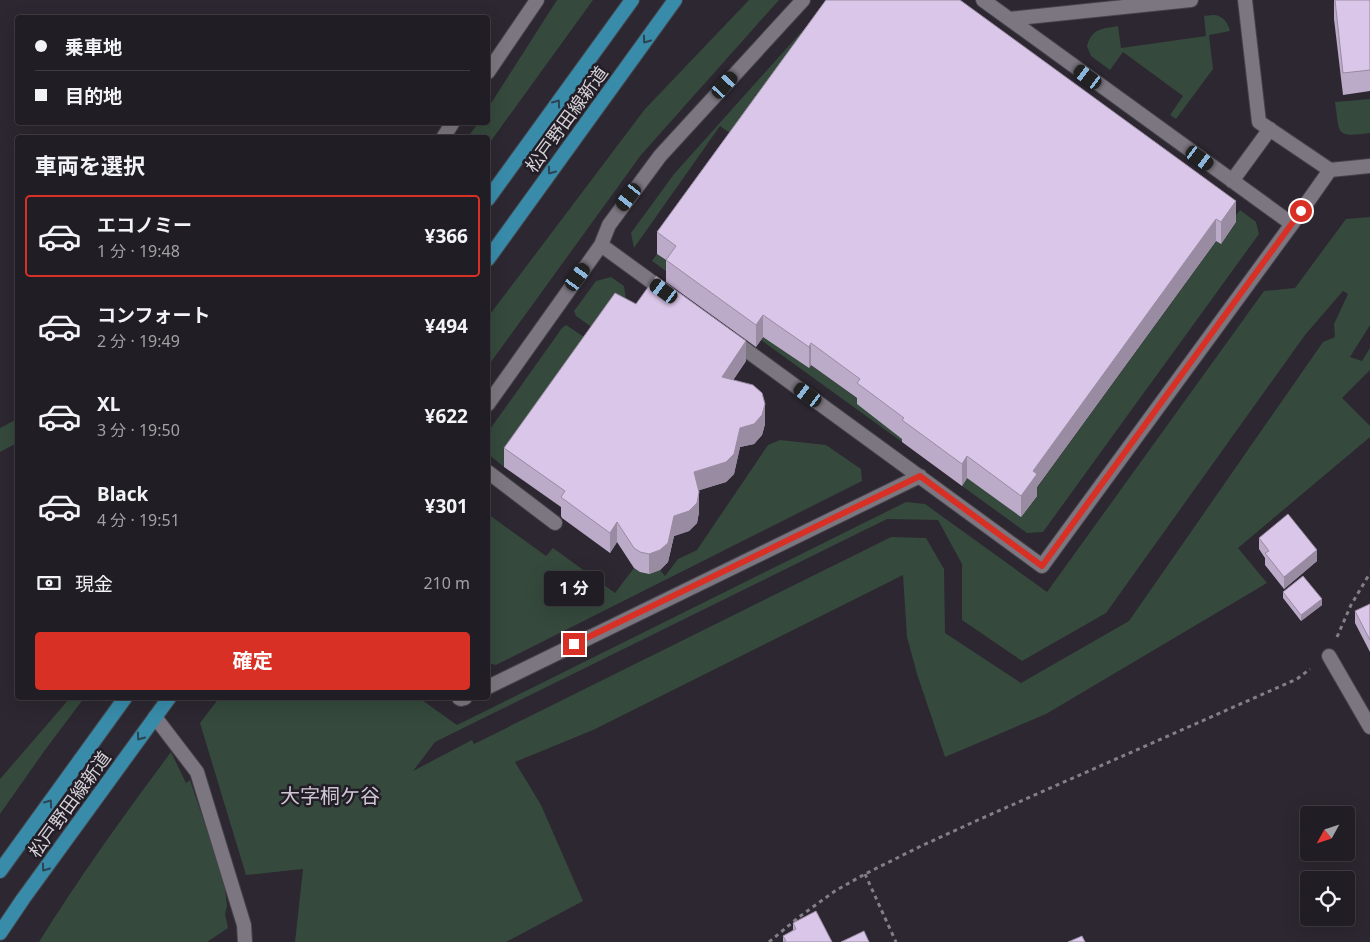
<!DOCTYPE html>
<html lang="ja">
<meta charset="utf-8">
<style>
:root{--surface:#211d24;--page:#29262c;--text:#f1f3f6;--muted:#a2a2a6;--line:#3e3b41;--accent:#d93025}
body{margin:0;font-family:"Noto Sans","Noto Sans JP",sans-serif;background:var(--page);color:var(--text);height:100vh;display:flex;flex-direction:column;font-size:19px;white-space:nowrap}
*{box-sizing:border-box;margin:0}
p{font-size:16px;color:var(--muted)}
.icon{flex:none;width:28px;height:28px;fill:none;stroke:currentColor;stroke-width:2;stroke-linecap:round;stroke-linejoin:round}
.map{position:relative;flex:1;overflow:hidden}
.drawer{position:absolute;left:15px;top:135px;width:475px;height:565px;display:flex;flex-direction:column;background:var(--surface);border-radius:5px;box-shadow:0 5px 20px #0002,0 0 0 1px var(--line)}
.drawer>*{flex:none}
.hud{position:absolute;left:15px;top:15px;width:475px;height:110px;border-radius:5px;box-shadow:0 5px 20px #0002,0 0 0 1px var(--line);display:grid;align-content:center;height:110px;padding:0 20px;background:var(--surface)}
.needle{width:32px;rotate:230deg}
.controls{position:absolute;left:1300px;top:806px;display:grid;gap:10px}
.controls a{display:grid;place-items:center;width:55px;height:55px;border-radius:5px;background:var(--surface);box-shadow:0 5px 20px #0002,0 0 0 1px var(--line);font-size:25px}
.end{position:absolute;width:22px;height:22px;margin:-11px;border:6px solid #d93025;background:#fff;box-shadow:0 0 0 2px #fff}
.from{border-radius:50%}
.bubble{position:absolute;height:35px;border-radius:5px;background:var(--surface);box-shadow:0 5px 20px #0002,0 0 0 1px var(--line);font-size:16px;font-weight:700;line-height:35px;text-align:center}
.car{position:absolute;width:15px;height:30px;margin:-15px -8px;border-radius:6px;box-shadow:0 0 4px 1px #0007;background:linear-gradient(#222 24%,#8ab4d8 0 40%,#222 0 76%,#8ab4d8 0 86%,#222 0)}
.hud b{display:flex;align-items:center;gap:18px;height:48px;font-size:19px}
.hud b+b{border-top:1px solid var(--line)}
.hud i{width:12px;height:12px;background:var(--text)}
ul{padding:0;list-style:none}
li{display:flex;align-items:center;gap:15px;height:82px;margin:0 10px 8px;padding:0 10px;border:2px solid transparent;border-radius:5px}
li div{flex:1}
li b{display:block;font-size:19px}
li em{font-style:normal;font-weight:700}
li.active{border-color:var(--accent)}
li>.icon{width:45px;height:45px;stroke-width:1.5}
h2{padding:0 20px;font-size:22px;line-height:60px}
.pay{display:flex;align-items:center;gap:12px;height:55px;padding:0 20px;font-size:19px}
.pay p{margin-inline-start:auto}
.action{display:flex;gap:10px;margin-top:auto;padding:10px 20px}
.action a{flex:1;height:58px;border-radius:5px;background:var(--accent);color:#fff;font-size:20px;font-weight:700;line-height:58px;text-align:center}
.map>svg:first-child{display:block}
.green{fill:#35493c;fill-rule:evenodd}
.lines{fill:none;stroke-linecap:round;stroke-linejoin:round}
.service-casing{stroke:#46434a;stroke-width:16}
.primary-casing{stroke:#46434a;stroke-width:16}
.path{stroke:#837f86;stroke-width:3;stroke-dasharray:4 4;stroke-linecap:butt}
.service{stroke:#7c7680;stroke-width:14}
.primary{stroke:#388caa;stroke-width:14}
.wall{fill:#bbaac8}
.shaded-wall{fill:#998ba2}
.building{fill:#dac6e8;stroke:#998ba2}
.oneway{stroke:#2a4454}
.route{stroke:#d93025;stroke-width:6}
.labels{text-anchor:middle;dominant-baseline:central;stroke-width:5;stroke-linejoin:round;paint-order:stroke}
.street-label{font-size:18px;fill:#d6d3d8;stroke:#221d26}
.quarter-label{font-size:20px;fill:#cfc8d4;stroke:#221d26}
</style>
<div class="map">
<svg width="1370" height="942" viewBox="0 0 1370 942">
<rect width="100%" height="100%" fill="#2c2730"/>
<!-- green -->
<path class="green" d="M 557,0 L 593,0 L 488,145 L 488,138 L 468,137 L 478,123 L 488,122 L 488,108 Z
M 749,0 L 779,0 L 641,155 L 488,366 L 488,317 L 645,109 Z
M 830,0 L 740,140 L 720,126 L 634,248 L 631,233 L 674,174 Z
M 1213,15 C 1223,15 1228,23 1230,31 L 1209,35 L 1213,69 L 1176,119 L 1170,115 L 1183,96 L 1123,52 L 1110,70 L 1091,56 L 1087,46 C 1092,28 1102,29 1118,26 L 1121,48 L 1206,36 L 1204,16 Z
M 1370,99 L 1370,133 C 1335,137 1340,136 1335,102 Z
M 1240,210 L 1256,222 L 1259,234 L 1043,532 L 1027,533 L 962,486 L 967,478 L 1033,493 L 1216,241 L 1221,244 L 1236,223 L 1232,220 Z
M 1370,217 L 1370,325 L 1350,357 L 1362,361 L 1370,348 L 1370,370 L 1342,398 L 1370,426 L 1370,437 L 1238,548 L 1267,583 L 1046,714 L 945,757 L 917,674 L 907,637 L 903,575 L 593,730 L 515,762 L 541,805 L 583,901 L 506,942 L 295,942 L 303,869 L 246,875 L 200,723 L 219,698 L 419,698 L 457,725 L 906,502 L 925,504 L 1047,592 L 1264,291 L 1295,288 L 1346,219 ZM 1343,291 L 1348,294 L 1334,324 L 1335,337 L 1323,342 L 1129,621 L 1021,683 L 945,633 L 944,569 L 926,538 L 891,537 L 474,744 L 472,740 L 413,771 L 435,742 L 887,519 L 938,520 L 962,564 L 962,620 L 1022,661 L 1106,613 L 1305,335 Z
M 657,254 L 718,298 L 715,302 L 809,368 L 811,365 L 907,435 L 902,442 L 652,261 Z
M 611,277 L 624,286 L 626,300 L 600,333 L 576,316 L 574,311 L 596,281 Z
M 566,325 L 593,343 L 504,467 L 488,454 L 488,432 L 562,328 Z
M 17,419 L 17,443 L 0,452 L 0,428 Z
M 780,440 L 826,445 L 861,469 L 862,481 L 496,665 L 488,663 L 488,514 L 546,556 L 553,548 L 615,593 L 634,568 C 644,574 650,573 660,570 L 665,576 L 678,559 L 697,550 L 768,445 Z
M 70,698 L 84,698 L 45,750 L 0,814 L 0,779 Z
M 171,752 L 186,783 L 190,780 L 224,881 L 227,906 L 225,914 L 228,928 L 207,942 L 39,942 C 80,876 125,814 171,752 Z"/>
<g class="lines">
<!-- service casing -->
<g class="service-casing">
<path id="service" d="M 983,0 L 1292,224
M 1245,0 L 1259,122 L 1330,170
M 1009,19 L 1191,0
M 488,72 L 537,0
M 443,138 L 453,122
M 1232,181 L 1270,129
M 601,245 L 667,293
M 731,339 L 1042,566 L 1292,224 L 1330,170 L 1370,166
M 488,404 L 601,245 L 609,225 L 660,156 L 803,0
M 488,472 L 555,523
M 1329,656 L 1370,727
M 488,687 L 920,476
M 459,698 L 461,699 L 465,698
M 155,717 L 197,772 L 244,925 L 245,942"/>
</g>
<!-- primary casing -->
<g class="primary-casing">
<path id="primary" d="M 488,199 L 632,0
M 488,259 L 675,0
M 0,871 L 125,698
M 0,933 L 23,899 L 169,698"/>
</g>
<!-- path -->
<path class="path" d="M 1337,637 L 1351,605 L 1370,573
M 865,874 L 896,942
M 769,942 L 799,917 L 835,891 L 865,874 L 919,847 L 978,820 L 1297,679 L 1310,669"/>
<!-- service -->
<use href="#service" class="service"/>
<!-- primary -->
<use href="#primary" class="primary"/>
</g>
<!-- wall -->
<path class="wall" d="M 826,0 L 1236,222 L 1221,244 L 1216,241 L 1037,487 L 1037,496 L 1021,517 L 967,478 L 962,486 L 902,442 L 902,439 L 857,404 L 857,398 L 811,365 L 809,368 L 763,337 L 756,347 L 666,282 L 666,260 L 657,254 L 657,232 Z
M 1334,0 L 1370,0 L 1370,91 L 1343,95 L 1334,19 Z
M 746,361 L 733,380 L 765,424 L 762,435 L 754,444 L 740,447 L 734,474 L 726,482 L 699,490 L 699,512 L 697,523 L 689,531 L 674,536 L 668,562 L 660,570 L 649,574 L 640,572 L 634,568 L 617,542 L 610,553 L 562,518 L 561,516 L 561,507 L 504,467 L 504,448 Z
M 1259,538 L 1317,561 L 1284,589 L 1265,565 L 1265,558 L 1259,549 Z
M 1283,592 L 1322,605 L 1301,621 L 1283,598 Z
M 1370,604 L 1370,652 L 1355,623 L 1355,611 Z
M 793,923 L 832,942 L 783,942 L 783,936 L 793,930 Z"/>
<!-- shaded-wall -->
<path class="shaded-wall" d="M 1236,201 L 1236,222 L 1221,244 L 1221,222 Z
M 1216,219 L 1216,241 L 1037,487 L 1037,496 L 1021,517 L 1021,496 L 1033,471 Z
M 763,315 L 763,337 L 756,347 L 756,325 Z
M 746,341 L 746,361 L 722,397 L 722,377 Z
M 811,343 L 811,365 L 809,368 L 809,347 Z
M 765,404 L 765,424 L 762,435 L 754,444 L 740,447 L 734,474 L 726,482 L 694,492 L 694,472 Z
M 967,456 L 967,478 L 962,486 L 962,464 Z
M 699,492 L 699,512 L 697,523 L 689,531 L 674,536 L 668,562 L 660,570 L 649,574 L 649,554 L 674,516 Z
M 617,522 L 617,542 L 610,553 L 610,533 Z
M 1317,550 L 1317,561 L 1284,589 L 1284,577 Z
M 1322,599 L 1322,605 L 1301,621 L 1301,615 Z"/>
<!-- building -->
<path class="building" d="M 826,0 L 960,0 L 1236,201 L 1221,222 L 1216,219 L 1033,471 L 1037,474 L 1021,496 L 967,456 L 962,464 L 902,420 L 904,418 L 857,383 L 860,379 L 811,343 L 809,347 L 763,315 L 756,325 L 666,260 L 676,246 L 657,232 Z
M 1335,0 L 1370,0 L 1370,70 L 1343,73 Z
M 656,276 L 746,341 L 722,377 L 753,385 L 762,393 L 765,404 L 762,415 L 754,424 L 740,428 L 734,454 L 726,462 L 694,472 L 699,492 L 697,503 L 689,511 L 674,516 L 668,543 L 660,550 L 649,554 L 640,552 L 634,548 L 617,522 L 610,533 L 562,498 L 561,497 L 565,491 L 504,448 L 615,293 L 636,304 Z
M 1288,514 L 1317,550 L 1284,577 L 1265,553 L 1269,551 L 1259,538 Z
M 1303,576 L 1322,599 L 1301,615 L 1283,592 Z
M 1370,604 L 1370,640 L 1355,611 Z
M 816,911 L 832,942 L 783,942 L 786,941 L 783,936 L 796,929 L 793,923 Z
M 864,931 L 869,942 L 841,942 Z
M 1082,936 L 1085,942 L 1068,942 Z"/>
<!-- one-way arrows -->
<defs><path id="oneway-chevron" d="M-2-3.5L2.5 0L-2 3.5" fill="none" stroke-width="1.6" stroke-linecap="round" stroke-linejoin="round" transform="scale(1.25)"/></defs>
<g class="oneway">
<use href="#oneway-chevron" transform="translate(646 40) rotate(126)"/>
<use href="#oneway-chevron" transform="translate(557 103) rotate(-54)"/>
<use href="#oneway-chevron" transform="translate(551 171) rotate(126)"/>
<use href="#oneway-chevron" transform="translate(140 737) rotate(126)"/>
<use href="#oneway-chevron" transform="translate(49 803) rotate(-54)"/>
<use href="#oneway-chevron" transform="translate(45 868) rotate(126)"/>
</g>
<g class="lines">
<!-- route -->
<path class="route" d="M 574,644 L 920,476 L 1042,566 L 1301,211"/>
</g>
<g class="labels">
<!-- street labels -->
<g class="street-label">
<text transform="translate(566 119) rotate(-54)">松戸野田線新道</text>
<text transform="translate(69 804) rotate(-54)">松戸野田線新道</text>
</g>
<!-- quarter labels -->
<g class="quarter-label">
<text x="330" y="795">大字桐ケ谷</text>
</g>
</g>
</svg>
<div class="controls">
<a><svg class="needle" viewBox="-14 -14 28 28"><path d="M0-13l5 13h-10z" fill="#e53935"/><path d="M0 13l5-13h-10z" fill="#a2a2a6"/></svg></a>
<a><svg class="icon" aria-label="locate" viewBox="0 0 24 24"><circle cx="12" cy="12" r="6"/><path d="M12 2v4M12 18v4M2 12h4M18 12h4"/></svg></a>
</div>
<i class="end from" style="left:1301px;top:211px"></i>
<i class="end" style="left:574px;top:644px"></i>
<div class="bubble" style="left:544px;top:571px;width:60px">1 分</div>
<i class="car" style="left:1088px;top:77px;rotate:306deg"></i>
<i class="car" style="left:725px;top:85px;rotate:42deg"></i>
<i class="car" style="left:1200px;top:158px;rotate:126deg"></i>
<i class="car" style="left:629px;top:197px;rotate:217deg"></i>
<i class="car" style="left:578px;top:277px;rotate:36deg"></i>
<i class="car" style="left:664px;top:291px;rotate:306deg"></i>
<i class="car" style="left:808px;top:395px;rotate:306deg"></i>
<div class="hud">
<b><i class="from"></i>乗車地</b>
<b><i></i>目的地</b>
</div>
<section class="drawer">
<h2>車両を選択</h2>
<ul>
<li class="active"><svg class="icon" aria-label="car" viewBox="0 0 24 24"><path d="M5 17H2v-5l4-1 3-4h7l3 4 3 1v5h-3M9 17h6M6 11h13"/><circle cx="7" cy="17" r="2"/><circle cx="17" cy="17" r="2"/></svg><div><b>エコノミー</b><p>1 分 · 19:48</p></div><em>¥366</em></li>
<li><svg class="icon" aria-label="car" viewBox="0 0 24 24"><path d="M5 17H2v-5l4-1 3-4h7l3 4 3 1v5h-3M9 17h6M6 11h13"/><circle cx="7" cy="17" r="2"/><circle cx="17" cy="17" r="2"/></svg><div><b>コンフォート</b><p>2 分 · 19:49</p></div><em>¥494</em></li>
<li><svg class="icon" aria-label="car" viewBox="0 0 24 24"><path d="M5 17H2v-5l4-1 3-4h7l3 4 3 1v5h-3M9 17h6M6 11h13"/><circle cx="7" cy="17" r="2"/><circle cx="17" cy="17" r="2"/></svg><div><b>XL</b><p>3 分 · 19:50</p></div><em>¥622</em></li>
<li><svg class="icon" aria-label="car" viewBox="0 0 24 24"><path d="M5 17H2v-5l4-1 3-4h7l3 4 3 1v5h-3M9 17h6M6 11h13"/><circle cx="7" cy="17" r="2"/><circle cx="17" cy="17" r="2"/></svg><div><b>Black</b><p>4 分 · 19:51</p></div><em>¥301</em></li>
</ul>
<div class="pay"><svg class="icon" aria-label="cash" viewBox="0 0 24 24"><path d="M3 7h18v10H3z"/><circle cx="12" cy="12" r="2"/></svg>現金<p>210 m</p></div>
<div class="action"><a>確定</a></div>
</section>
</div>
